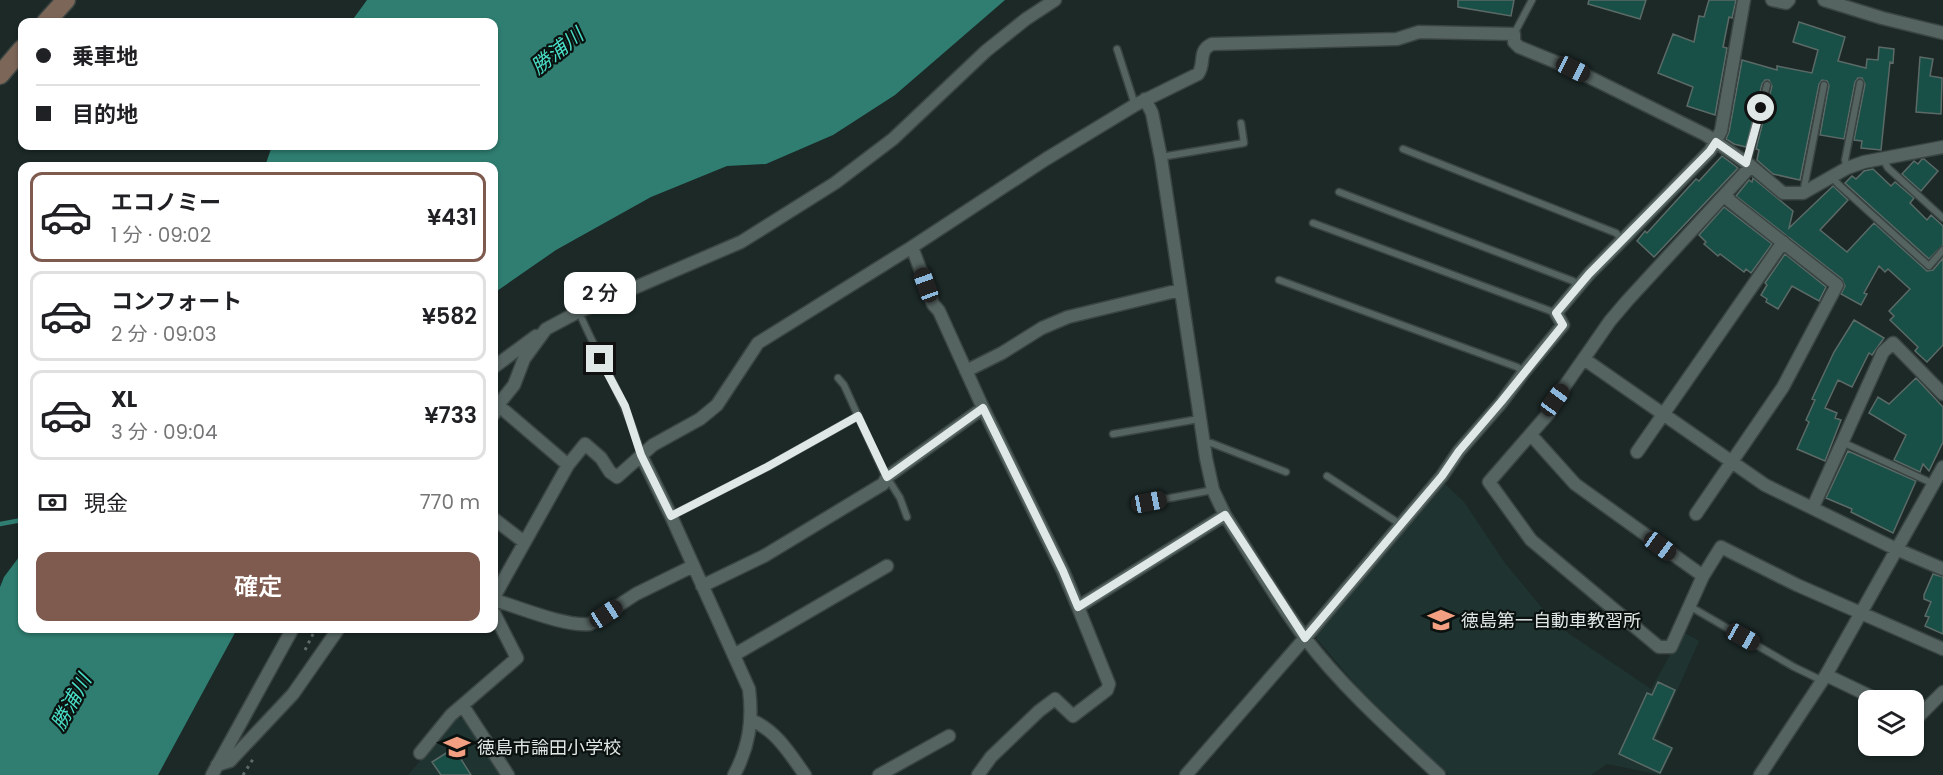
<!DOCTYPE html>
<html lang="ja">
<meta charset="utf-8">
<style>
:root{--surface:#fff;--page:#f6f6f6;--text:#202124;--muted:#757577;--line:#e0e0e0;--accent:#7f5a4e}
body{margin:0;font-family:Poppins,"Noto Sans JP",sans-serif;background:var(--page);color:var(--text);height:100vh;display:flex;flex-direction:column;font-size:22px;white-space:nowrap}
*{box-sizing:border-box;margin:0}
p{font-size:20px;color:var(--muted)}
.icon{flex:none;width:33px;height:33px;fill:none;stroke:currentColor;stroke-width:2;stroke-linecap:round;stroke-linejoin:round}
.map{position:relative;flex:1;overflow:hidden}
.sheet{position:absolute;left:18px;top:162px;width:480px;height:471px;display:flex;flex-direction:column;background:var(--surface);border-radius:12px;box-shadow:0 2px 4px #0004}
.sheet>*{flex:none}
.hud{position:absolute;left:18px;top:18px;width:480px;height:132px;border-radius:12px;box-shadow:0 2px 4px #0004;display:grid;align-content:center;height:132px;padding:0 18px;background:var(--surface)}
.tools{position:absolute;left:1858px;top:690px;display:grid;gap:12px}
.tools a{display:grid;place-items:center;width:66px;height:66px;border-radius:12px;background:var(--surface);box-shadow:0 2px 4px #0004;font-size:30px}
.end{position:absolute;width:27px;height:27px;margin:-14px;border:8px solid #dfe8e6;background:#111;box-shadow:0 0 0 3px #111}
.from{border-radius:50%}
.bubble{position:absolute;height:42px;border-radius:12px;background:var(--surface);box-shadow:0 2px 4px #0004;font-size:20px;font-weight:600;line-height:42px;text-align:center}
.car{position:absolute;width:18px;height:36px;margin:-18px -9px;border-radius:8px;box-shadow:0 0 4px 2px #0007;background:linear-gradient(#222 24%,#8ab4d8 0 40%,#222 0 76%,#8ab4d8 0 86%,#222 0)}
.hud b{display:flex;align-items:center;gap:21px;height:57px;font-size:22px}
.hud b+b{border-top:2px solid var(--line)}
.hud i{width:15px;height:15px;background:var(--text)}
ul{padding:10px 0 0;list-style:none}
li{display:flex;align-items:center;gap:18px;height:90px;margin:0 12px 9px;padding:0 6px;border:3px solid var(--line);border-radius:12px}
li div{flex:1}
li b{display:block;font-size:22px}
li em{font-style:normal;font-weight:600}
li.active{border-color:var(--accent)}
li>.icon{width:54px;height:54px;stroke-width:1.5}
.pay{display:flex;align-items:center;gap:15px;height:66px;padding:0 18px;font-size:22px}
.pay p{margin-inline-start:auto}
.action{display:flex;gap:12px;margin-top:auto;padding:12px 18px}
.action a{flex:1;height:69px;border-radius:12px;background:var(--accent);color:#fff;font-size:24px;font-weight:600;line-height:69px;text-align:center}
.map>svg:first-child{display:block}
.built{fill:#1f3430}
.water{fill:#2f7e71}
.lines{fill:none;stroke-linecap:round;stroke-linejoin:round}
.stream{stroke:#2f7e71;stroke-width:4.5}
.building{fill:#184f46;stroke:#5b6a67;stroke-width:1.5}
.service-casing{stroke:#3a4543;stroke-width:9}
.minor-casing{stroke:#3a4543;stroke-width:15}
.secondary-casing{stroke:#3a4543;stroke-width:21}
.path{stroke:#5e6a68;stroke-width:3;stroke-dasharray:3 4.5;stroke-linecap:butt}
.service{stroke:#556461;stroke-width:6}
.minor{stroke:#556461;stroke-width:12}
.secondary{stroke:#7c6658;stroke-width:18}
.route{stroke:#dfe8e6;stroke-width:8}
.labels{text-anchor:middle;dominant-baseline:central;stroke-width:4.5;stroke-linejoin:round;paint-order:stroke}
.poi-label{font-size:18px;fill:#dfe8e6;stroke:#0b110f;text-anchor:start}
.water-label{font-size:20px;font-style:italic;fill:#49dec7;stroke:#0b110f}
</style>
<div class="map">
<svg width="1943" height="775" viewBox="0 0 1943 775">
<rect width="100%" height="100%" fill="#1c2927"/>
<!-- built -->
<path class="built" d="M 1442,481 L 1464,502 L 1505,563 L 1542,608 L 1568,633 L 1651,689 L 1683,632 L 1699,641 L 1656,738 L 1674,748 L 1661,775 L 1607,764 L 1591,775 L 1449,775 L 1361,691 L 1317,639 L 1317,633 Z
M 464,718 L 502,775 L 408,775 L 456,719 Z"/>
<!-- water -->
<path class="water" d="M 367,0 L 1005,0 L 895,95 L 833,135 L 766,164 L 727,166 L 651,197 L 556,250 L 494,293 L 494,166 L 265,166 L 272,146 L 494,146 L 494,22 L 351,22 Z
M 22,553 L 22,628 L 237,629 L 158,775 L 0,775 L 0,587 L 4,577 Z"/>
<g class="lines">
<!-- stream -->
<path class="stream" d="M 0,524 L 22,520"/>
</g>
<!-- building -->
<path class="building" d="M 1458,0 L 1514,0 L 1511,16 L 1458,7 Z
M 1589,0 L 1646,0 L 1640,19 L 1588,4 Z
M 1709,0 L 1736,0 L 1732,18 L 1729,17 L 1723,47 L 1727,48 L 1715,115 L 1687,106 L 1693,87 L 1658,73 L 1673,34 L 1694,42 L 1699,16 L 1704,17 Z
M 1799,22 L 1845,37 L 1838,61 L 1866,68 L 1867,59 L 1878,60 L 1879,47 L 1894,49 L 1893,63 L 1890,62 L 1881,150 L 1861,148 L 1862,141 L 1854,140 L 1865,84 L 1862,78 L 1858,78 L 1855,82 L 1844,139 L 1820,135 L 1829,85 L 1827,81 L 1822,80 L 1819,84 L 1800,180 L 1773,174 L 1757,160 L 1759,150 L 1756,149 L 1772,86 L 1769,80 L 1765,80 L 1762,84 L 1746,147 L 1734,144 L 1726,139 L 1729,132 L 1742,60 L 1777,70 L 1777,66 L 1812,73 L 1818,50 L 1793,42 Z
M 1920,57 L 1933,59 L 1930,76 L 1942,78 L 1941,114 L 1916,112 Z
M 1722,156 L 1738,168 L 1654,257 L 1637,241 L 1645,231 L 1647,233 L 1696,179 L 1699,181 Z
M 1922,159 L 1924,159 L 1938,171 L 1921,191 L 1902,174 L 1914,161 L 1918,164 Z
M 1873,169 L 1891,186 L 1895,182 L 1914,198 L 1910,203 L 1927,220 L 1931,215 L 1943,226 L 1943,245 L 1929,259 L 1845,183 L 1852,176 L 1856,179 L 1864,171 Z
M 1753,178 L 1793,211 L 1789,228 L 1833,186 L 1848,200 L 1820,230 L 1847,252 L 1874,223 L 1927,271 L 1933,270 L 1943,258 L 1943,345 L 1927,362 L 1915,351 L 1918,347 L 1890,320 L 1894,316 L 1889,311 L 1910,289 L 1888,269 L 1885,272 L 1879,266 L 1864,293 L 1867,294 L 1861,305 L 1841,294 L 1845,286 L 1842,279 L 1736,196 L 1749,180 L 1752,182 Z
M 1724,207 L 1772,244 L 1751,273 L 1746,269 L 1744,272 L 1720,254 L 1718,256 L 1704,244 L 1706,242 L 1699,235 Z
M 1785,254 L 1826,287 L 1819,301 L 1792,286 L 1778,309 L 1766,302 L 1767,299 L 1761,295 L 1767,285 L 1765,283 Z
M 1854,320 L 1884,338 L 1872,355 L 1869,353 L 1852,387 L 1838,380 L 1825,408 L 1837,413 L 1835,418 L 1841,420 L 1825,461 L 1797,449 L 1809,422 L 1806,420 L 1815,400 L 1812,399 L 1834,352 Z
M 1916,378 L 1943,407 L 1943,442 L 1929,471 L 1923,464 L 1920,472 L 1894,460 L 1906,435 L 1869,413 L 1878,397 L 1889,404 Z
M 1848,451 L 1916,481 L 1893,533 L 1851,512 L 1852,509 L 1826,498 Z
M 1933,574 L 1943,577 L 1943,634 L 1925,626 L 1929,617 L 1925,616 L 1931,602 L 1924,599 L 1924,595 Z
M 1658,682 L 1675,690 L 1653,739 L 1672,748 L 1660,773 L 1619,754 L 1647,693 L 1652,695 Z
M 454,748 L 471,775 L 441,775 L 432,762 Z"/>
<g class="lines">
<!-- service casing -->
<g class="service-casing">
<path id="service" d="M 1514,34 L 1532,0
M 1117,49 L 1135,105
M 1403,149 L 1616,233 L 1622,240
M 1161,157 L 1244,143 L 1241,123
M 1883,159 L 1888,168 L 1943,218
M 1747,163 L 1767,85
M 1847,168 L 1845,160 L 1860,83
M 1831,176 L 1838,184 L 1929,266 L 1943,250
M 1339,192 L 1573,281 L 1578,287
M 1803,193 L 1824,85
M 1313,223 L 1556,313
M 1279,280 L 1517,367 L 1524,372
M 582,319 C 602,364 629,407 641,455
M 838,378 L 844,385 L 883,471 L 900,498 L 907,517
M 1113,434 L 1199,419
M 1842,442 L 1934,484
M 1203,443 L 1211,443 L 1286,472
M 1327,476 L 1400,524
M 1149,502 L 1213,490
M 671,516 L 767,467 L 858,416
M 1691,607 L 1794,667 L 1823,681"/>
</g>
<!-- minor casing -->
<g class="minor-casing">
<path id="minor" d="M 1772,0 L 1786,3 L 1789,0
M 1824,0 L 1882,18 L 1943,33
M 1145,99 L 1152,113 L 1161,158 L 1206,458 L 1213,490 L 1225,515
M 1751,166 L 1627,301 L 1610,321 L 1555,400 L 1549,413 L 1489,482 L 1531,540 L 1659,647 L 1671,647 L 1703,576 L 1721,547 L 1797,585 L 1943,649
M 1584,359 L 1765,485 L 1896,549 L 1943,569
M 494,367 L 536,336
M 966,371 L 1002,353 L 1042,328 L 1068,317 L 1180,290
M 498,405 L 568,465
M 983,408 L 1063,571 L 1078,607
M 494,414 L 498,405 L 514,385 L 524,359 L 546,329 L 578,312 L 741,242 L 835,183 L 893,139 L 986,51 L 1026,19 L 1055,0
M 1531,435 L 1575,484 L 1703,576
M 1637,452 L 1783,242
M 641,455 L 671,516 L 749,689 C 753,721 749,747 734,775
M 1813,507 L 1883,352 L 1893,343 L 1943,394
M 1696,514 L 1783,387 L 1837,285 L 1730,201 L 1726,194
M 494,519 L 524,542
M 702,586 L 764,556 L 883,484 L 887,477 L 983,408 L 939,311 L 933,304 L 912,247 L 1046,159 L 1135,105 L 1198,74 C 1206,63 1197,51 1212,44 L 1397,39 L 1419,32 L 1514,34 L 1514,42 L 1519,47 L 1573,69 L 1706,135 L 1751,166 L 1783,193 L 1803,193 L 1847,168 L 1864,162 L 1943,147
M 494,597 L 568,465 L 585,444 L 601,458 L 610,472 L 617,477 L 653,445 L 700,419 L 717,405 L 758,343 L 912,247
M 494,600 C 519,607 565,627 590,624 L 636,594 L 693,566
M 734,655 L 887,566
M 1826,675 L 1943,467
M 463,706 L 508,775
M 751,720 C 776,730 790,754 805,775
M 1914,721 L 1943,692
M 420,753 L 451,715 L 517,658 L 494,613
M 217,765 L 230,761 L 293,694 L 339,628
M 212,775 L 293,628
M 879,775 L 949,736
M 978,775 L 991,757 L 1039,711 L 1055,699 L 1073,716 L 1107,690 L 1109,684 L 1078,607 L 1225,515 C 1251,556 1276,599 1305,638 C 1344,689 1393,732 1439,775
M 1186,775 L 1305,638 L 1442,476 L 1459,451 L 1501,403 L 1524,372 L 1563,325 L 1556,313 L 1589,274 L 1710,151 L 1721,131 L 1744,0
M 1760,775 L 1826,675 L 1878,700"/>
</g>
<!-- secondary casing -->
<g class="secondary-casing">
<path id="secondary" d="M 46,22 L 66,0
M 0,75 L 22,49"/>
</g>
<!-- path -->
<path class="path" d="M 305,650 L 316,628
M 243,775 L 255,756"/>
<!-- service -->
<use href="#service" class="service"/>
<!-- minor -->
<use href="#minor" class="minor"/>
<!-- secondary -->
<use href="#secondary" class="secondary"/>
</g>
<g class="lines">
<!-- route -->
<path class="route" d="M 600,359 L 625,406 L 641,455 L 671,516 L 767,467 L 858,416 L 887,477 L 983,408 L 1063,571 L 1078,607 L 1225,515 L 1305,638 L 1442,476 L 1459,451 L 1501,402 L 1563,325 L 1556,313 L 1589,274 L 1710,151 L 1716,142 L 1746,163 L 1761,108"/>
</g>
<!-- icons -->
<defs>
<g id="school-bare" transform="scale(2.07)"><path d="M0-5L7-2L0 1L-7-2ZM-4 1L0 2.5L4 1V4Q0 6-4 4Z" fill="#f3a082" stroke="#0b110f" stroke-width="2.5" paint-order="stroke"/></g>
</defs>
<g fill-rule="evenodd">
<use href="#school-bare" x="1441" y="620"/>
<use href="#school-bare" x="457" y="747"/>
</g>
<g class="labels">
<!-- poi labels -->
<g class="poi-label">
<text x="1461" y="620">徳島第一自動車教習所</text>
<text x="477" y="747">徳島市論田小学校</text>
</g>
<!-- water labels -->
<g class="water-label">
<text transform="translate(557 51) rotate(-39)">勝浦川</text>
<text transform="translate(71 702) rotate(-61)">勝浦川</text>
</g>
</g>
</svg>
<div class="tools">
<a><svg class="icon" aria-label="layers" viewBox="0 0 24 24"><path d="M12 4l9 5-9 5-9-5zM3 14l9 5 9-5"/></svg></a>
</div>
<i class="end from" style="left:1761px;top:108px"></i>
<i class="end" style="left:600px;top:359px"></i>
<div class="bubble" style="left:564px;top:272px;width:72px">2 分</div>
<i class="car" style="left:1573px;top:69px;rotate:116deg"></i>
<i class="car" style="left:926px;top:285px;rotate:340deg"></i>
<i class="car" style="left:1555px;top:400px;rotate:36deg"></i>
<i class="car" style="left:1149px;top:502px;rotate:79deg"></i>
<i class="car" style="left:1660px;top:546px;rotate:126deg"></i>
<i class="car" style="left:606px;top:614px;rotate:57deg"></i>
<i class="car" style="left:1743px;top:637px;rotate:119deg"></i>
<div class="hud">
<b><i class="from"></i>乗車地</b>
<b><i></i>目的地</b>
</div>
<section class="sheet">
<ul>
<li class="active"><svg class="icon" aria-label="car" viewBox="0 0 24 24"><path d="M5 17H2v-5l4-1 3-4h7l3 4 3 1v5h-3M9 17h6M6 11h13"/><circle cx="7" cy="17" r="2"/><circle cx="17" cy="17" r="2"/></svg><div><b>エコノミー</b><p>1 分 · 09:02</p></div><em>¥431</em></li>
<li><svg class="icon" aria-label="car" viewBox="0 0 24 24"><path d="M5 17H2v-5l4-1 3-4h7l3 4 3 1v5h-3M9 17h6M6 11h13"/><circle cx="7" cy="17" r="2"/><circle cx="17" cy="17" r="2"/></svg><div><b>コンフォート</b><p>2 分 · 09:03</p></div><em>¥582</em></li>
<li><svg class="icon" aria-label="car" viewBox="0 0 24 24"><path d="M5 17H2v-5l4-1 3-4h7l3 4 3 1v5h-3M9 17h6M6 11h13"/><circle cx="7" cy="17" r="2"/><circle cx="17" cy="17" r="2"/></svg><div><b>XL</b><p>3 分 · 09:04</p></div><em>¥733</em></li>
</ul>
<div class="pay"><svg class="icon" aria-label="cash" viewBox="0 0 24 24"><path d="M3 7h18v10H3z"/><circle cx="12" cy="12" r="2"/></svg>現金<p>770 m</p></div>
<div class="action"><a>確定</a></div>
</section>
</div>
